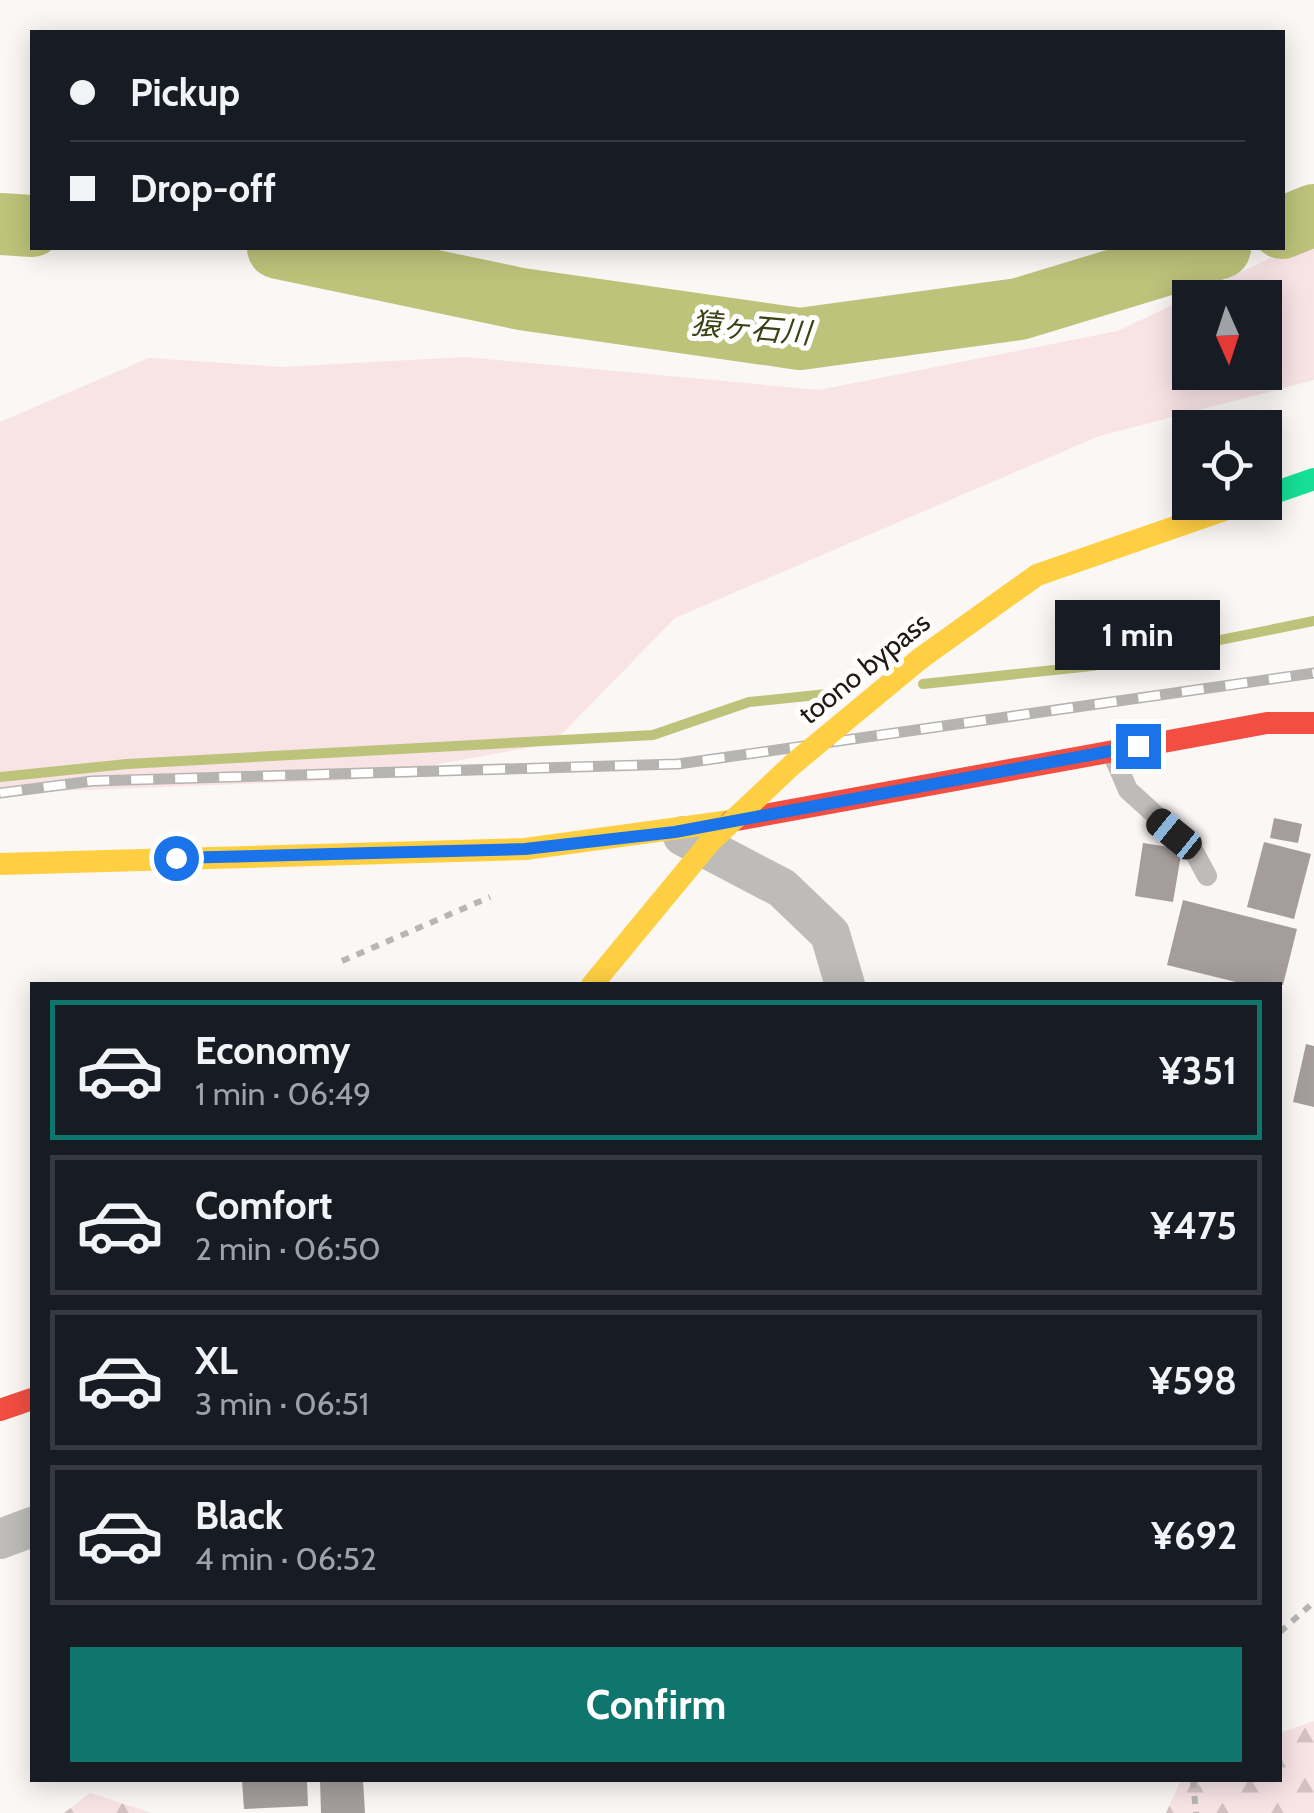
<!DOCTYPE html>
<meta charset="utf-8">
<style>
:root{--surface:#171b24;--page:#242831;--text:#f1f3f6;--muted:#9ea1a6;--line:#363941;--accent:#0f766e}
body{margin:0;font-family:Cabin,"Noto Sans JP",sans-serif;background:var(--page);color:var(--text);height:100vh;display:flex;flex-direction:column;font-size:38px;white-space:nowrap}
*{box-sizing:border-box;margin:0}
p{font-size:32px;color:var(--muted)}
.icon{flex:none;width:55px;height:55px;fill:none;stroke:currentColor;stroke-width:2;stroke-linecap:round;stroke-linejoin:round}
.map{position:relative;flex:1;overflow:hidden}
.panel{position:absolute;left:30px;top:982px;width:1252px;height:800px;display:flex;flex-direction:column;background:var(--surface);border-radius:0px;box-shadow:0 5px 25px #0003}
.panel>*{flex:none}
.banner{position:absolute;left:30px;top:30px;width:1255px;height:220px;border-radius:0px;box-shadow:0 5px 25px #0003;display:grid;align-content:center;height:220px;padding:0 40px;background:var(--surface)}
.needle{width:65px;rotate:177deg}
.controls{position:absolute;left:1172px;top:280px;display:grid;gap:20px}
.controls a{display:grid;place-items:center;width:110px;height:110px;border-radius:0px;background:var(--surface);box-shadow:0 5px 25px #0003;font-size:50px}
.end{position:absolute;width:45px;height:45px;margin:-22px;border:12px solid #1a73e8;background:#fff;box-shadow:0 0 0 5px #fff}
.from{border-radius:50%}
.bubble{position:absolute;height:70px;border-radius:0px;background:var(--surface);box-shadow:0 5px 25px #0003;font-size:32px;font-weight:700;line-height:70px;text-align:center}
.car{position:absolute;width:30px;height:60px;margin:-30px -15px;border-radius:12px;box-shadow:0 0 8px 2px #0007;background:linear-gradient(#222 24%,#8ab4d8 0 40%,#222 0 76%,#8ab4d8 0 86%,#222 0)}
.banner b{display:flex;align-items:center;gap:35px;height:95px;font-size:38px}
.banner b+b{border-top:2px solid var(--line)}
.banner i{width:25px;height:25px;background:var(--text)}
ul{padding:18px 0 0;list-style:none}
li{display:flex;align-items:center;gap:30px;height:140px;margin:0 20px 15px;padding:0 20px;border:5px solid var(--line);border-radius:0px}
li div{flex:1}
li b{display:block;font-size:38px}
li em{font-style:normal;font-weight:700}
li.on{border-color:var(--accent)}
li>.icon{width:90px;height:90px;stroke-width:1.5}
.button{display:flex;gap:20px;margin-top:auto;padding:20px 40px}
.button a{flex:1;height:115px;border-radius:0px;background:var(--accent);color:#fff;font-size:40px;font-weight:700;line-height:115px;text-align:center}
.map>svg:first-child{display:block}
.green{fill:#f8e3e5;fill-rule:evenodd}
.forest{fill:url(#forest-firs)}
.lines{fill:none;stroke-linecap:round;stroke-linejoin:round}
.stream{stroke:#bdc37a;stroke-width:10}
.river{stroke:#bdc37a;stroke-width:62}
.building{fill:#a49d9b}
.path{stroke:#b8b6b4;stroke-width:6;stroke-dasharray:8 8;stroke-linecap:butt}
.lane{stroke:#bebcb9;stroke-width:20}
.street{stroke:#bebcb9;stroke-width:40}
.fast{stroke:#16e098;stroke-width:22}
.slow{stroke:#ffcf43;stroke-width:22}
.jam{stroke:#f24e42;stroke-width:22}
.rail-casing{stroke:#b5b4b1;stroke-width:11}
.rail{stroke:#fff;stroke-width:8;stroke-dasharray:22;stroke-linecap:butt}
.slow-bridge{stroke:#ffcf43;stroke-width:22}
.route{stroke:#1a73e8;stroke-width:12}
.labels{text-anchor:middle;dominant-baseline:central;stroke-width:10;stroke-linejoin:round;paint-order:stroke}
.street-label{font-size:28px;fill:#211811;stroke:#fff}
.water-label{font-size:30px;font-style:italic;fill:#3d4116;stroke:#fff}
</style>
<div class="map">
<svg width="1314" height="1813" viewBox="0 0 1314 1813">
<defs>
<pattern id="forest-firs" width="22" height="20" patternUnits="userSpaceOnUse" patternTransform="scale(2.5)"><rect width="22" height="20" fill="#f8e3e5"/><path d="M5 1l3.5 6h-7zM16 11l3.5 6h-7z" fill="#d4c2c3"/></pattern>
</defs>
<rect width="100%" height="100%" fill="#faf7f5"/>
<!-- green -->
<path class="green" d="M 1314,237 L 1314,380 L 1099,436 L 675,618 L 553,743 L 352,780 L 0,793 L 0,422 L 149,358 L 282,367 L 465,357 L 819,390 L 1118,331 ZM 1190,298 L 1265,298 L 1265,372 L 1190,372 Z"/>
<!-- forest -->
<path class="forest" d="M 1314,1721 L 1314,1813 L 1166,1813 L 1181,1780 L 1280,1780 L 1280,1733 Z
M 90,1793 L 152,1813 L 64,1813 Z"/>
<g class="lines">
<!-- stream -->
<path class="stream" d="M 923,684 L 1092,666 L 1314,621
M 0,777 L 127,764 L 653,735 L 749,702 L 846,692"/>
<!-- river -->
<path class="river" d="M 0,224 L 32,226
M 1282,228 L 1314,215
M 278,248 L 521,299 L 800,339 L 1019,309 L 1220,248"/>
</g>
<!-- building -->
<path class="building" d="M 1274,818 L 1302,824 L 1298,843 L 1270,838 Z
M 1264,842 L 1311,854 L 1294,919 L 1247,907 Z
M 1143,843 L 1182,849 L 1173,902 L 1135,896 Z
M 1183,900 L 1297,929 L 1283,985 L 1248,985 L 1167,965 Z
M 1306,1044 L 1314,1046 L 1314,1107 L 1293,1102 Z
M 242,1780 L 307,1780 L 308,1806 L 244,1809 Z
M 320,1780 L 363,1780 L 365,1813 L 321,1813 Z"/>
<g class="lines">
<!-- path -->
<path class="path" d="M 342,961 L 490,897
M 1280,1632 L 1314,1602
M 1193,1780 L 1196,1813"/>
<!-- lane -->
<path class="lane" d="M 1112,753 L 1128,790 L 1192,848 L 1207,876"/>
<!-- street -->
<path class="street" d="M 683,836 L 782,888 L 830,934 L 845,985
M 0,1539 L 32,1527"/>
<!-- fast -->
<path class="fast" d="M 1265,496 L 1314,479"/>
<!-- slow -->
<path class="slow" d="M 921,658 L 1037,575 L 1247,502
M 0,864 L 525,849 L 731,821"/>
<!-- jam -->
<path class="jam" d="M 731,821 L 1267,723 L 1314,723
M 0,1410 L 32,1399"/>
<!-- rail casing -->
<g class="rail-casing">
<path id="rail" d="M 0,793 L 92,781 L 678,764 L 1314,673"/>
</g>
<!-- rail -->
<use href="#rail" class="rail"/>
<!-- slow-bridge -->
<path class="slow-bridge" d="M 592,985 L 710,842 L 793,764 L 921,658"/>
</g>
<g class="lines">
<!-- route -->
<path class="route" d="M 176,858 L 525,849 L 675,832 L 1138,746"/>
</g>
<g class="labels">
<!-- street labels -->
<g class="street-label">
<text transform="translate(864 668) rotate(-39)">toono bypass</text>
</g>
<!-- water labels -->
<g class="water-label">
<text transform="translate(751 328) rotate(5)">猿ヶ石川</text>
</g>
</g>
</svg>
<div class="controls">
<a><svg class="needle" viewBox="-14 -14 28 28"><path d="M0-13l5 13h-10z" fill="#e53935"/><path d="M0 13l5-13h-10z" fill="#9ea1a6"/></svg></a>
<a><svg class="icon" aria-label="locate" viewBox="0 0 24 24"><circle cx="12" cy="12" r="6"/><path d="M12 2v4M12 18v4M2 12h4M18 12h4"/></svg></a>
</div>
<i class="end from" style="left:176px;top:858px"></i>
<i class="end" style="left:1138px;top:746px"></i>
<div class="bubble" style="left:1055px;top:600px;width:165px">1 min</div>
<i class="car" style="left:1174px;top:834px;rotate:309deg"></i>
<div class="banner">
<b><i class="from"></i>Pickup</b>
<b><i></i>Drop-off</b>
</div>
<section class="panel">
<ul>
<li class="on"><svg class="icon" aria-label="car" viewBox="0 0 24 24"><path d="M5 17H2v-5l4-1 3-4h7l3 4 3 1v5h-3M9 17h6M6 11h13"/><circle cx="7" cy="17" r="2"/><circle cx="17" cy="17" r="2"/></svg><div><b>Economy</b><p>1 min · 06:49</p></div><em>¥351</em></li>
<li><svg class="icon" aria-label="car" viewBox="0 0 24 24"><path d="M5 17H2v-5l4-1 3-4h7l3 4 3 1v5h-3M9 17h6M6 11h13"/><circle cx="7" cy="17" r="2"/><circle cx="17" cy="17" r="2"/></svg><div><b>Comfort</b><p>2 min · 06:50</p></div><em>¥475</em></li>
<li><svg class="icon" aria-label="car" viewBox="0 0 24 24"><path d="M5 17H2v-5l4-1 3-4h7l3 4 3 1v5h-3M9 17h6M6 11h13"/><circle cx="7" cy="17" r="2"/><circle cx="17" cy="17" r="2"/></svg><div><b>XL</b><p>3 min · 06:51</p></div><em>¥598</em></li>
<li><svg class="icon" aria-label="car" viewBox="0 0 24 24"><path d="M5 17H2v-5l4-1 3-4h7l3 4 3 1v5h-3M9 17h6M6 11h13"/><circle cx="7" cy="17" r="2"/><circle cx="17" cy="17" r="2"/></svg><div><b>Black</b><p>4 min · 06:52</p></div><em>¥692</em></li>
</ul>
<div class="button"><a>Confirm</a></div>
</section>
</div>
